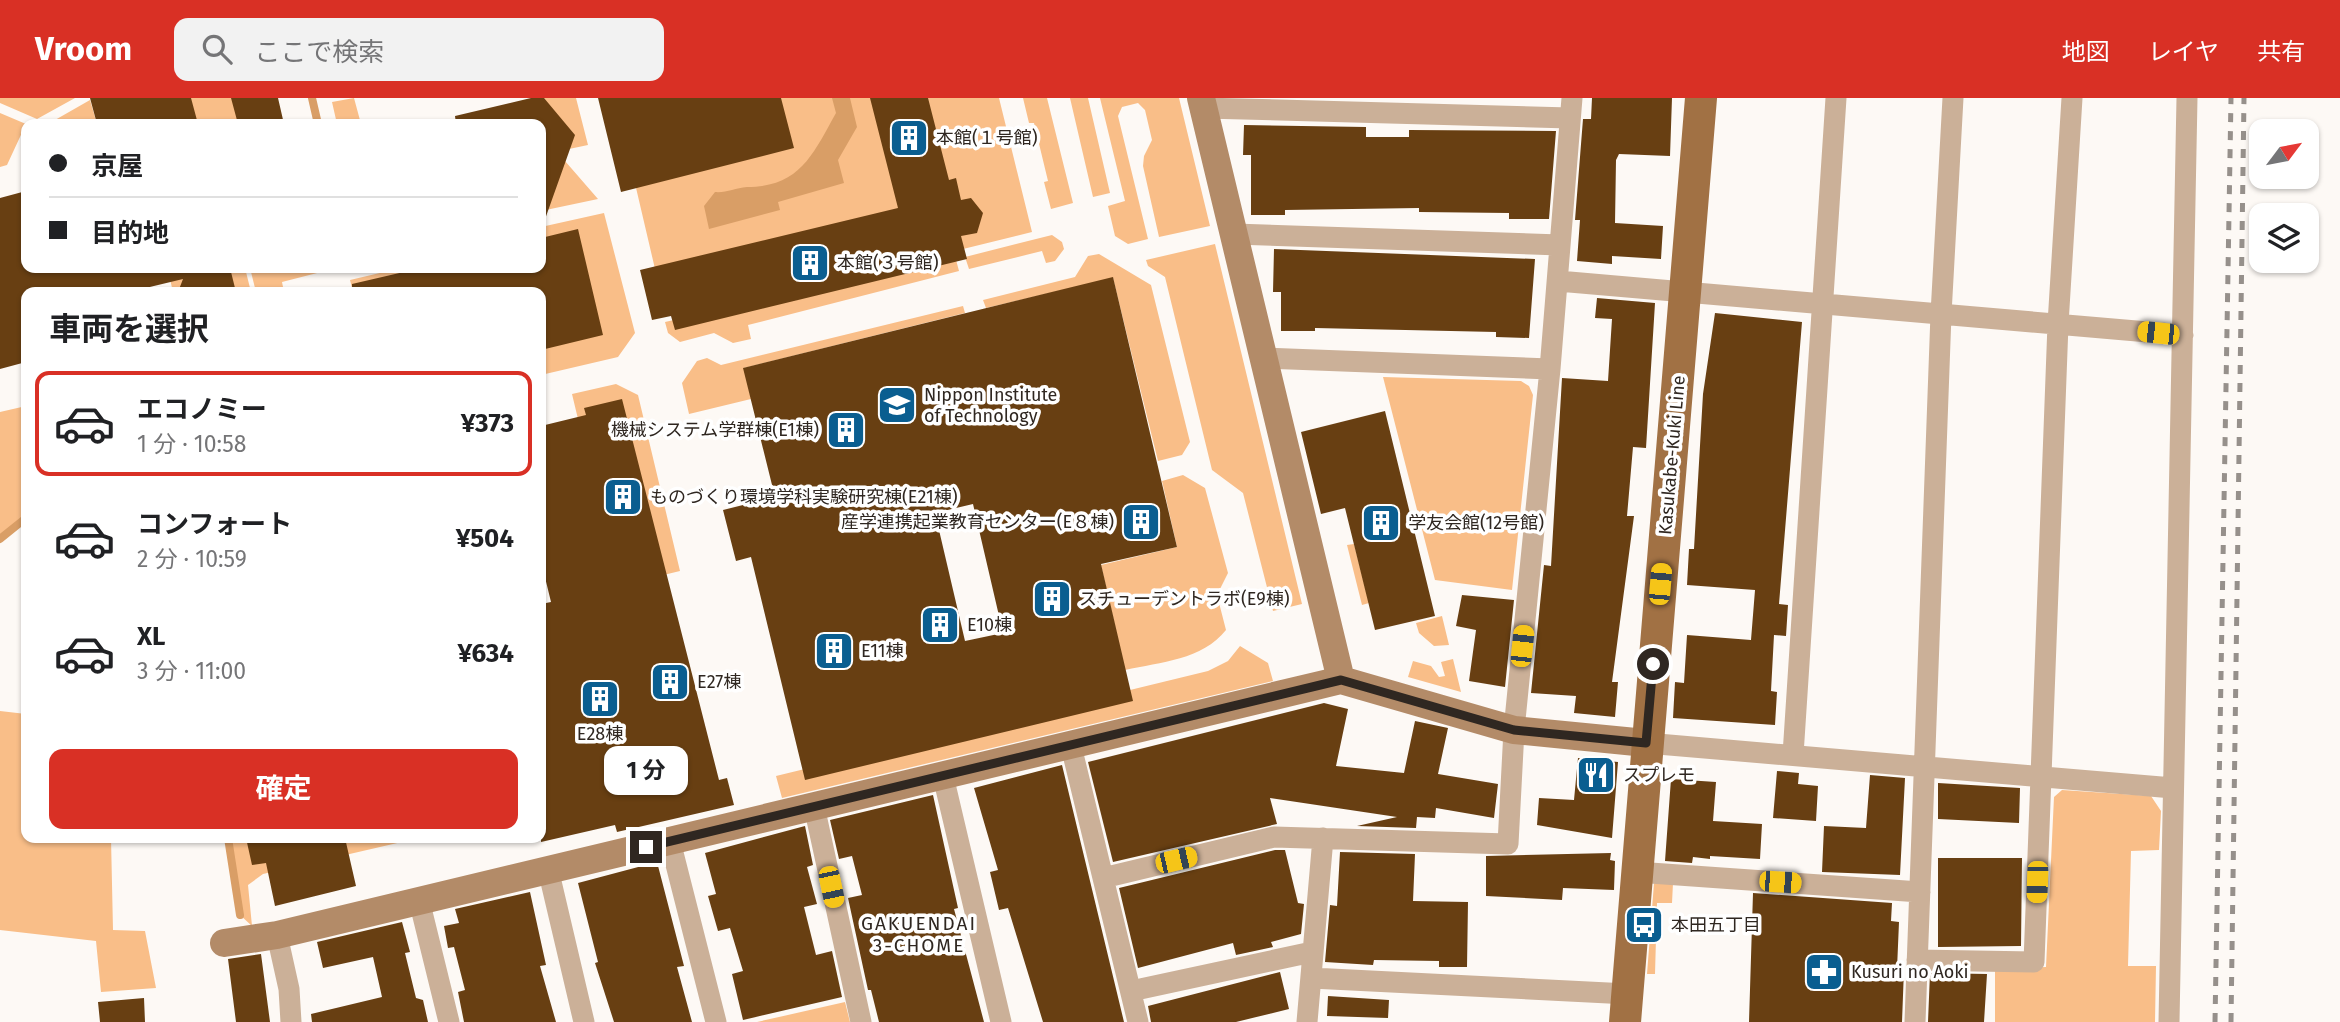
<!DOCTYPE html>
<html lang="ja">
<meta charset="utf-8">
<style>
:root{--surface:#fff;--page:#f2f2f2;--text:#202124;--muted:#757577;--line:#e0e0e0;--accent:#d93025}
body{margin:0;font-family:"Fira Sans","Noto Sans JP",sans-serif;background:var(--page);color:var(--text);height:100vh;display:flex;flex-direction:column;font-size:26px;white-space:nowrap}
*{box-sizing:border-box;margin:0}
p{font-size:23px;color:var(--muted)}
.icon{flex:none;width:38px;height:38px;fill:none;stroke:currentColor;stroke-width:2;stroke-linecap:round;stroke-linejoin:round}
.map{position:relative;flex:1;overflow:hidden}
.panel{position:absolute;left:21px;top:189px;width:525px;height:556px;display:flex;flex-direction:column;background:var(--surface);border-radius:14px;box-shadow:0 2px 5px #0004}
.panel>*{flex:none}
.banner{position:absolute;left:21px;top:21px;width:525px;height:154px;border-radius:14px;box-shadow:0 2px 5px #0004;display:grid;align-content:center;height:154px;padding:0 28px;background:var(--surface)}
.needle{width:46px;rotate:58deg}
.tools{position:absolute;left:2249px;top:21px;display:grid;gap:14px}
.tools a{display:grid;place-items:center;width:70px;height:70px;border-radius:14px;background:var(--surface);box-shadow:0 2px 5px #0004;font-size:35px}
.end{position:absolute;width:32px;height:32px;margin:-16px;border:9px solid #2f2721;background:#fff;box-shadow:0 0 0 4px #fff}
.from{border-radius:50%}
.bubble{position:absolute;height:49px;border-radius:14px;background:var(--surface);box-shadow:0 2px 5px #0004;font-size:23px;font-weight:700;line-height:49px;text-align:center}
.car{position:absolute;width:21px;height:42px;margin:-21px -10px;border-radius:9px;box-shadow:0 0 5px 2px #0007;background:linear-gradient(#f5c518 24%,#345 0 40%,#f5c518 0 76%,#345 0 86%,#f5c518 0)}
.banner b{display:flex;align-items:center;gap:24px;height:66px;font-size:26px}
.banner b+b{border-top:2px solid var(--line)}
.banner i{width:18px;height:18px;background:var(--text)}
ul{padding:0;list-style:none}
li{display:flex;align-items:center;gap:21px;height:105px;margin:0 14px 10px;padding:0 14px;border:4px solid transparent;border-radius:14px}
li div{flex:1}
li b{display:block;font-size:26px}
li em{font-style:normal;font-weight:700}
li.current{border-color:var(--accent)}
li>.icon{width:63px;height:63px;stroke-width:1.5}
h2{padding:0 28px;font-size:32px;line-height:84px}
.primary-button{display:flex;gap:14px;margin-top:auto;padding:14px 28px}
.primary-button a{flex:1;height:80px;border-radius:14px;background:var(--accent);color:#fff;font-size:28px;font-weight:700;line-height:80px;text-align:center}
header{display:flex;align-items:center;gap:42px;box-sizing:border-box;height:98px;padding:0 35px;background:var(--accent);color:#fff}
header strong{font-size:33px}
nav{display:flex;gap:38px;margin-inline-start:auto;font-size:24px}
.search{width:490px;height:63px;background:var(--page);display:flex;align-items:center;gap:18px;box-sizing:border-box;padding:0 24px;border-radius:14px;color:var(--muted);font-size:26px}
.map>svg:first-child{display:block}
.green{fill:#f9be88}
.water{fill:#d99e66}
.lines{fill:none;stroke-linecap:round;stroke-linejoin:round}
.stream{stroke:#d99e66;stroke-width:8}
.building{fill:#683f12;fill-rule:evenodd}
.street{stroke:#cbb098;stroke-width:21}
.secondary{stroke:#b38b68;stroke-width:28}
.primary{stroke:#a17144;stroke-width:32}
.rail{stroke:#96908b;stroke-width:5;stroke-dasharray:9 9;stroke-linecap:butt}
.route{stroke:#2f2721;stroke-width:9}
.labels{text-anchor:middle;dominant-baseline:central;stroke-width:7;stroke-linejoin:round;paint-order:stroke}
.poi-label{font-size:18px;fill:#2f2721;stroke:#fff;text-anchor:start}
.street-label{font-size:18px;fill:#2f2721;stroke:#fff}
.neighbourhood-label{font-size:19px;letter-spacing:2px;fill:#2f2721;stroke:#fff}
</style>
<header>
<strong>Vroom</strong>
<div class="search"><svg class="icon" aria-label="search" viewBox="0 0 24 24"><circle cx="10" cy="10" r="6"/><path d="M15 15l6 6"/></svg>ここで検索</div>
<nav><a>地図</a><a>レイヤ</a><a>共有</a></nav>
</header>
<div class="map">
<svg width="2340" height="924" viewBox="0 0 2340 924">
<rect width="100%" height="100%" fill="#fdf9f5"/>
<!-- green -->
<path class="green" d="M 0,0 L 75,0 L 37,21 L 0,5 Z
M 126,0 L 248,0 L 261,26 L 132,26 Z
M 354,0 L 361,26 L 337,26 L 332,4 Z
M 543,0 L 576,0 L 588,47 L 569,51 Z
M 615,0 L 908,0 L 941,121 L 659,188 Z
M 920,0 L 999,0 L 1032,134 L 959,152 Z
M 1023,0 L 1047,0 L 1073,105 L 1051,111 L 1044,84 L 1048,83 L 1034,25 L 1029,25 Z
M 1070,0 L 1088,0 L 1110,95 L 1093,99 Z
M 1100,0 L 1179,0 L 1210,128 L 1159,139 L 1143,68 L 1144,58 L 1152,42 L 1145,12 L 1138,5 L 1122,9 L 1118,18 L 1148,141 L 1128,146 L 1115,138 L 1108,108 L 1125,103 Z
M 90,2 L 97,26 L 48,26 Z
M 0,15 L 26,26 L 7,67 L 0,69 Z
M 565,63 L 598,101 L 541,113 L 541,94 Z
M 604,115 L 635,235 L 618,259 L 541,277 L 541,194 L 353,194 L 350,182 L 401,170 L 541,170 L 541,129 Z
M 1052,137 L 1062,144 L 1064,151 L 1055,163 L 1046,165 L 1042,153 L 969,171 L 965,159 Z
M 1215,146 L 1302,506 L 1273,513 L 1243,395 L 1212,372 L 1165,179 L 1148,168 L 1146,162 Z
M 1099,156 L 1151,187 L 1190,344 L 1182,357 L 1158,363 L 1113,180 L 986,210 L 983,202 L 1075,179 L 1088,158 Z
M 955,158 L 959,173 L 748,227 L 751,241 L 733,245 L 714,235 L 680,244 L 668,235 L 665,224 Z
M 198,170 L 245,170 L 251,194 L 173,194 L 169,177 Z
M 250,170 L 320,170 L 321,174 L 282,184 L 284,194 L 256,194 Z
M 963,208 L 965,215 L 744,270 L 751,301 L 689,316 L 682,285 L 697,263 L 707,260 L 721,267 Z
M 1383,279 L 1521,283 L 1529,288 L 1533,297 L 1512,492 L 1435,482 Z
M 616,286 L 638,297 L 680,473 L 618,488 L 572,296 Z
M 26,308 L 26,420 L 0,441 L 0,314 Z
M 1183,377 L 1205,390 L 1228,475 L 1217,497 L 1226,532 C 1202,562 1161,564 1125,572 L 1101,467 L 1177,449 L 1162,383 Z
M 1354,446 L 1369,505 L 1362,507 L 1347,447 Z
M 1442,518 L 1449,547 L 1434,548 L 1419,535 L 1416,525 Z
M 1240,548 L 1268,565 L 1273,583 L 782,700 L 776,678 L 1208,573 L 1228,563 Z
M 1453,561 L 1461,594 L 1408,579 L 1413,563 L 1431,568 L 1439,579 L 1445,578 L 1441,564 Z
M 0,613 L 26,616 L 26,740 L 111,740 L 113,832 L 145,833 L 156,890 L 101,894 L 96,843 L 0,832 Z
M 2062,692 L 2151,698 L 2161,713 L 2159,752 L 2131,753 L 2128,868 L 2156,868 L 2155,924 L 1995,924 L 1995,871 L 2046,869 L 2054,699 Z
M 228,740 L 419,740 L 263,776 L 248,787 L 252,828 L 240,817 Z
M 1654,785 L 1673,785 L 1672,805 L 1657,805 L 1655,876 L 1647,876 Z
M 845,904 L 850,924 L 757,924 Z"/>
<!-- water -->
<path class="water" d="M 832,0 L 850,0 L 857,29 L 838,62 L 844,85 L 778,104 L 780,112 L 709,131 L 704,108 L 715,94 C 726,95 735,90 747,89 C 800,89 813,56 836,15 Z"/>
<g class="lines">
<!-- stream -->
<path class="stream" d="M 312,0 L 318,26
M 0,441 L 26,420
M 228,740 L 240,817"/>
</g>
<!-- building -->
<path class="building" d="M 90,0 L 191,0 L 198,26 L 97,26 Z
M 231,0 L 278,0 L 284,26 L 238,26 Z
M 531,0 L 544,0 L 575,37 L 544,124 L 541,124 L 541,26 L 456,26 L 455,18 Z
M 598,0 L 781,0 L 794,50 L 621,94 Z
M 870,0 L 928,0 L 949,82 L 956,80 L 961,102 L 971,100 L 983,115 L 977,135 L 961,138 L 967,161 L 675,232 L 671,218 L 652,222 L 640,172 L 898,110 Z
M 1592,0 L 1672,0 L 1670,58 L 1619,56 L 1616,62 L 1615,125 L 1663,128 L 1661,161 L 1612,158 L 1612,166 L 1577,163 L 1580,122 L 1575,122 L 1583,21 L 1591,21 Z
M 1244,27 L 1366,29 L 1366,39 L 1409,39 L 1409,32 L 1556,33 L 1549,121 L 1509,121 L 1509,115 L 1419,114 L 1419,110 L 1285,112 L 1285,117 L 1251,117 L 1251,57 L 1243,57 Z
M 26,93 L 26,170 L 230,170 L 236,194 L 178,194 L 183,181 L 129,194 L 26,194 L 26,264 L 0,271 L 0,100 Z
M 578,131 L 603,237 L 541,252 L 541,194 L 352,194 L 352,186 L 421,170 L 541,170 L 541,140 Z
M 1274,151 L 1535,161 L 1529,240 L 1496,239 L 1496,234 L 1315,230 L 1315,233 L 1281,233 L 1281,194 L 1273,194 Z
M 1113,179 L 1177,449 L 1101,466 L 1133,603 L 805,682 L 751,459 L 736,463 L 723,412 L 775,399 L 743,270 ZM 973,406 L 1003,535 L 965,543 L 935,415 Z
M 1597,200 L 1655,205 L 1646,350 L 1633,349 L 1627,418 L 1634,418 L 1612,584 L 1618,584 L 1615,619 L 1574,615 L 1576,598 L 1531,595 L 1544,467 L 1551,468 L 1562,280 L 1608,283 L 1612,221 L 1595,220 Z
M 1715,215 L 1802,224 L 1779,506 L 1788,507 L 1786,538 L 1774,537 L 1771,593 L 1777,594 L 1775,627 L 1673,620 L 1675,584 L 1684,585 L 1687,537 L 1751,542 L 1755,492 L 1687,487 L 1689,451 L 1694,451 L 1703,296 Z
M 622,301 L 719,682 L 727,680 L 734,707 L 617,734 L 615,727 L 541,744 L 541,506 L 551,504 L 541,463 L 541,328 L 586,317 L 584,310 Z
M 1385,313 L 1435,518 L 1375,532 L 1345,410 L 1321,416 L 1301,334 Z
M 1462,497 L 1514,502 L 1505,589 L 1469,583 L 1476,532 L 1456,528 Z
M 1324,605 L 1348,611 L 1336,668 L 1404,675 L 1415,623 L 1448,630 L 1438,676 L 1498,686 L 1494,720 L 1436,710 L 1435,720 L 1417,719 L 1416,730 L 1357,728 L 1397,719 L 1270,700 L 1277,726 L 1113,764 L 1088,664 Z
M 1578,660 L 1618,664 L 1612,740 L 1537,727 L 1539,700 L 1574,702 Z
M 1062,667 L 1090,783 L 1124,924 L 1043,924 L 1008,810 L 999,812 L 990,774 L 998,772 L 974,690 Z
M 1777,673 L 1799,675 L 1798,686 L 1818,688 L 1816,723 L 1773,720 Z
M 1870,677 L 1905,680 L 1900,777 L 1822,774 L 1824,728 L 1866,730 Z
M 1671,681 L 1716,684 L 1713,723 L 1762,726 L 1760,761 L 1710,758 L 1710,761 L 1693,759 L 1692,765 L 1665,763 Z
M 1938,685 L 2020,690 L 2019,725 L 1938,721 Z
M 933,697 L 958,810 L 954,811 L 984,924 L 879,924 L 871,892 L 868,892 L 848,800 L 862,797 L 852,758 L 839,761 L 830,722 Z
M 805,728 L 813,767 L 807,769 L 817,806 L 804,809 L 816,857 L 832,853 L 842,899 L 743,922 L 732,876 L 743,873 L 730,830 L 718,833 L 708,798 L 716,796 L 705,755 Z
M 246,740 L 345,740 L 356,788 L 275,808 L 266,765 L 252,767 Z
M 1275,752 L 1285,752 L 1298,805 L 1304,806 L 1301,836 L 1271,844 L 1273,849 L 1236,857 L 1233,845 L 1138,870 L 1119,790 Z
M 1340,754 L 1415,756 L 1413,803 L 1468,804 L 1467,869 L 1439,869 L 1439,863 L 1374,862 L 1373,867 L 1325,864 L 1330,807 L 1337,808 Z
M 1611,755 L 1610,762 L 1615,763 L 1614,792 L 1563,790 L 1562,802 L 1486,798 L 1486,758 Z
M 1938,760 L 2022,760 L 2021,848 L 1938,849 Z
M 657,764 L 684,868 L 677,869 L 692,924 L 614,924 L 595,865 L 598,864 L 578,785 Z
M 530,794 L 546,867 L 540,868 L 556,924 L 464,924 L 458,894 L 465,892 L 454,849 L 448,850 L 444,828 L 459,825 L 455,811 Z
M 1753,795 L 1892,805 L 1891,823 L 1899,824 L 1897,871 L 1904,871 L 1902,924 L 1749,924 Z
M 402,824 L 410,854 L 405,855 L 416,900 L 423,902 L 428,924 L 312,924 L 311,916 L 382,899 L 373,859 L 323,870 L 317,844 Z
M 261,856 L 270,924 L 236,924 L 228,861 Z
M 1280,874 L 1289,911 L 1236,924 L 1151,924 L 1148,908 Z
M 1930,875 L 1987,876 L 1984,924 L 1928,924 Z
M 1328,898 L 1389,902 L 1388,920 L 1327,918 Z
M 144,900 L 145,924 L 100,924 L 98,904 Z"/>
<g class="lines">
<!-- street -->
<path class="street" d="M 1204,10 L 1570,20
M 1234,136 L 1560,147
M 1558,183 L 2183,237
M 1263,260 L 1550,271
M 1646,645 L 2173,690
M 1071,648 L 1138,924
M 1793,657 L 1836,0
M 943,678 L 1001,924
M 814,708 L 861,924
M 670,743 L 716,924
M 548,771 L 584,924
M 1636,774 L 1920,794
M 1103,780 L 1274,739 L 1508,746 L 1514,632 L 1550,271 L 1572,0
M 419,802 L 449,924
M 277,837 L 289,891 L 291,924
M 1917,862 L 2034,864 L 2058,226 L 2072,0
M 1311,880 L 1628,896
M 1131,893 L 1312,854
M 1307,924 L 1323,740
M 1915,924 L 1941,216 L 1953,0
M 2169,924 L 2187,0"/>
<!-- secondary -->
<path class="secondary" d="M 1201,0 L 1341,582
M 224,845 L 277,837 L 1341,582 L 1514,632 L 1646,645"/>
<!-- primary -->
<path class="primary" d="M 1625,924 L 1701,0"/>
<!-- rail -->
<path class="rail" d="M 2215,924 L 2231,0
M 2231,924 L 2244,0"/>
</g>
<g class="lines">
<!-- route -->
<path class="route" d="M 646,749 L 1341,582 L 1514,632 L 1646,645 L 1653,566"/>
</g>
<!-- icons -->
<defs>
<g id="building-square" transform="scale(2.0125)"><rect x="-9" y="-9" width="18" height="18" rx="4" fill="#0a5e90" stroke="#fff"/><path d="M-4-6H4V6H1V3H-1V6H-4ZM-2.5-4.3h1.7v1.8h-1.7ZM.8-4.3h1.7v1.8H.8ZM-2.5-1h1.7V.8h-1.7ZM.8-1h1.7V.8H.8Z" fill="#fff"/></g>
<g id="university-square" transform="scale(2.0125)"><rect x="-9" y="-9" width="18" height="18" rx="4" fill="#0a5e90" stroke="#fff"/><path d="M0-5L7-2L0 1L-7-2ZM-4 1L0 2.5L4 1V4Q0 6-4 4Z" fill="#fff"/></g>
<g id="restaurant-square" transform="scale(2.0125)"><rect x="-9" y="-9" width="18" height="18" rx="4" fill="#0a5e90" stroke="#fff"/><path d="M-5-6h1v4h1v-4h1v4h1v-4h1v5L-1.5 .5V6h-2V.5L-5-1ZM5-6V6H3V1.5H1.5Q1.5-4 5-6Z" fill="#fff"/></g>
<g id="bus-square" transform="scale(2.0125)"><rect x="-9" y="-9" width="18" height="18" rx="4" fill="#0a5e90" stroke="#fff"/><path d="M-5-6H5V4H4V6H2V4H-2V6H-4V4H-5ZM-3.5-4V0h7V-4ZM-3.5 1.2v1.5H-2V1.2ZM2 1.2v1.5H3.5V1.2Z" fill="#fff"/></g>
<g id="pharmacy-square" transform="scale(2.0125)"><rect x="-9" y="-9" width="18" height="18" rx="4" fill="#0a5e90" stroke="#fff"/><path d="M-2-6h4v4h4v4h-4v4h-4v-4h-4v-4h4Z" fill="#fff"/></g>
</defs>
<g fill-rule="evenodd">
<use href="#building-square" x="909" y="40"/>
<use href="#building-square" x="810" y="165"/>
<use href="#university-square" x="897" y="307"/>
<use href="#building-square" x="846" y="332"/>
<use href="#building-square" x="623" y="399"/>
<use href="#building-square" x="1141" y="424"/>
<use href="#building-square" x="1381" y="425"/>
<use href="#building-square" x="1052" y="501"/>
<use href="#building-square" x="940" y="527"/>
<use href="#building-square" x="834" y="553"/>
<use href="#building-square" x="670" y="584"/>
<use href="#building-square" x="600" y="601"/>
<use href="#restaurant-square" x="1596" y="677"/>
<use href="#bus-square" x="1644" y="827"/>
<use href="#pharmacy-square" x="1824" y="874"/>
</g>
<g class="labels">
<!-- poi labels -->
<g class="poi-label">
<text x="936" y="40">本館(１号館)</text>
<text x="837" y="165">本館(３号館)</text>
<text x="924" y="297">Nippon Institute<tspan x="924" dy="21">of Technology</tspan></text>
<text x="819" y="332" text-anchor="end">機械システム学群棟(E1棟)</text>
<text x="650" y="399">ものづくり環境学科実験研究棟(E21棟)</text>
<text x="1114" y="424" text-anchor="end">産学連携起業教育センター(E８棟)</text>
<text x="1408" y="425">学友会館(12号館)</text>
<text x="1079" y="501">スチューデントラボ(E9棟)</text>
<text x="967" y="527">E10棟</text>
<text x="861" y="553">E11棟</text>
<text x="697" y="584">E27棟</text>
<text x="600" y="636" text-anchor="middle">E28棟</text>
<text x="1623" y="677">スプレモ</text>
<text x="1671" y="827">本田五丁目</text>
<text x="1851" y="874">Kusuri no Aoki</text>
</g>
<!-- street labels -->
<g class="street-label">
<text transform="translate(1672 357) rotate(-85)">Kasukabe-Kuki Line</text>
</g>
<!-- neighbourhood labels -->
<g class="neighbourhood-label">
<text x="919" y="825">GAKUENDAI<tspan x="919" dy="22">3-CHOME</tspan></text>
</g>
</g>
</svg>
<div class="tools">
<a><svg class="needle" viewBox="-14 -14 28 28"><path d="M0-13l5 13h-10z" fill="#e53935"/><path d="M0 13l5-13h-10z" fill="#757577"/></svg></a>
<a><svg class="icon" aria-label="layers" viewBox="0 0 24 24"><path d="M12 4l9 5-9 5-9-5zM3 14l9 5 9-5"/></svg></a>
</div>
<i class="end from" style="left:1653px;top:566px"></i>
<i class="end" style="left:646px;top:749px"></i>
<div class="bubble" style="left:604px;top:648px;width:84px">1 分</div>
<i class="car" style="left:2158px;top:235px;rotate:276deg"></i>
<i class="car" style="left:1660px;top:486px;rotate:5deg"></i>
<i class="car" style="left:1522px;top:548px;rotate:6deg"></i>
<i class="car" style="left:1176px;top:762px;rotate:77deg"></i>
<i class="car" style="left:1780px;top:784px;rotate:94deg"></i>
<i class="car" style="left:2037px;top:784px;rotate:182deg"></i>
<i class="car" style="left:831px;top:789px;rotate:168deg"></i>
<div class="banner">
<b><i class="from"></i>京屋</b>
<b><i></i>目的地</b>
</div>
<section class="panel">
<h2>車両を選択</h2>
<ul>
<li class="current"><svg class="icon" aria-label="car" viewBox="0 0 24 24"><path d="M5 17H2v-5l4-1 3-4h7l3 4 3 1v5h-3M9 17h6M6 11h13"/><circle cx="7" cy="17" r="2"/><circle cx="17" cy="17" r="2"/></svg><div><b>エコノミー</b><p>1 分 · 10:58</p></div><em>¥373</em></li>
<li><svg class="icon" aria-label="car" viewBox="0 0 24 24"><path d="M5 17H2v-5l4-1 3-4h7l3 4 3 1v5h-3M9 17h6M6 11h13"/><circle cx="7" cy="17" r="2"/><circle cx="17" cy="17" r="2"/></svg><div><b>コンフォート</b><p>2 分 · 10:59</p></div><em>¥504</em></li>
<li><svg class="icon" aria-label="car" viewBox="0 0 24 24"><path d="M5 17H2v-5l4-1 3-4h7l3 4 3 1v5h-3M9 17h6M6 11h13"/><circle cx="7" cy="17" r="2"/><circle cx="17" cy="17" r="2"/></svg><div><b>XL</b><p>3 分 · 11:00</p></div><em>¥634</em></li>
</ul>
<div class="primary-button"><a>確定</a></div>
</section>
</div>
